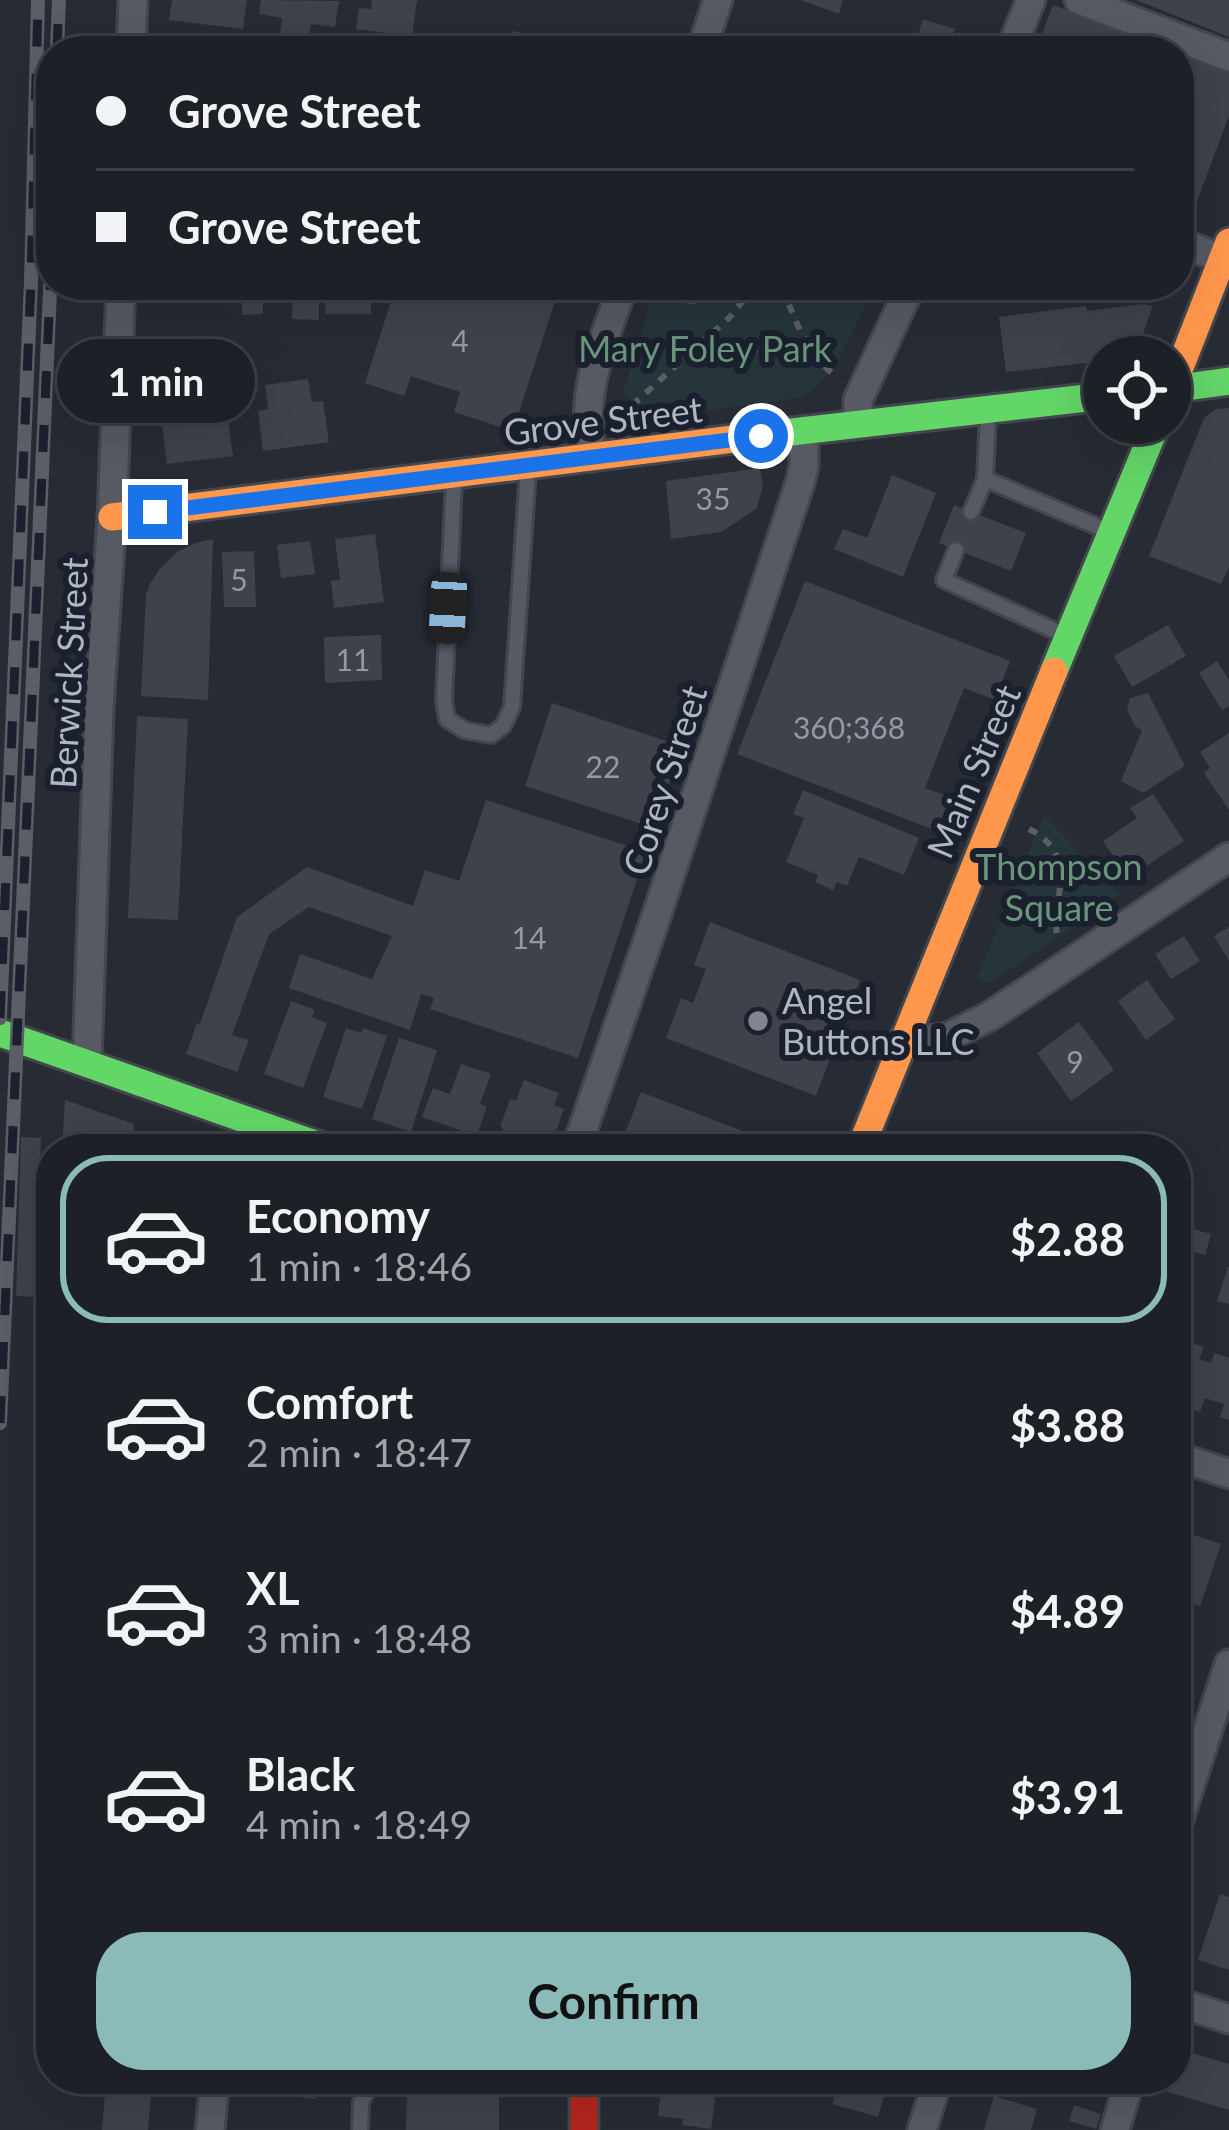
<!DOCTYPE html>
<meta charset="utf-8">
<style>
:root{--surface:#1d2027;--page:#25282f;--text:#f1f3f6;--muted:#a0a3a7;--line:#3b3e44;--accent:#8bbbb9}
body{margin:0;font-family:Lato,sans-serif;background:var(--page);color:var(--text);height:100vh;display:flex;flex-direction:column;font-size:45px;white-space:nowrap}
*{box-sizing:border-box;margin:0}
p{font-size:39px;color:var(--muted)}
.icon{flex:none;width:66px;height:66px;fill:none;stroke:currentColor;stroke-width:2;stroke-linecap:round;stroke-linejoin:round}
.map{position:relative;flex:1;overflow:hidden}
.panel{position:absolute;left:36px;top:1134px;width:1155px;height:960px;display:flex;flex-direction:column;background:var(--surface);border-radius:48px;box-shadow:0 12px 48px #0002,0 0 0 3px var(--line)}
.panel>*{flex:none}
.hud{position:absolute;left:36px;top:36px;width:1158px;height:264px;border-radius:48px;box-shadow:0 12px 48px #0002,0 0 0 3px var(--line);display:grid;align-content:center;height:264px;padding:0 60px;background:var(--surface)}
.fabs{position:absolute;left:1083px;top:336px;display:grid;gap:24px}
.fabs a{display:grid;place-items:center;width:108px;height:108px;border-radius:50%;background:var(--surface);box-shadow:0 12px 48px #0002,0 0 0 3px var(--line);font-size:60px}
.end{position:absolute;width:54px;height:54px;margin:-27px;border:15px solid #1a73e8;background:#fff;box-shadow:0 0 0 6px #fff}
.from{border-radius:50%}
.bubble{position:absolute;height:84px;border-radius:42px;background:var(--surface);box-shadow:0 12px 48px #0002,0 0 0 3px var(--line);font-size:39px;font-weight:700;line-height:84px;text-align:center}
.car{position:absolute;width:36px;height:72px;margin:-36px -18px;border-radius:15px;box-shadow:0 0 9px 3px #0007;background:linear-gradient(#222 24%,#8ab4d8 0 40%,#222 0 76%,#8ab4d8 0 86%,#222 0)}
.hud b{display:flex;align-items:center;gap:42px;height:114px;font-size:45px}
.hud b+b{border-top:3px solid var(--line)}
.hud i{width:30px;height:30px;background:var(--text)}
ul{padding:21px 0 0;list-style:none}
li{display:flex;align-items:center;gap:36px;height:168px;margin:0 24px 18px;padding:0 36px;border:6px solid transparent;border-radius:48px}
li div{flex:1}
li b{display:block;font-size:45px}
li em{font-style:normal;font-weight:700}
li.current{border-color:var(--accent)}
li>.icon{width:108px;height:108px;stroke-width:1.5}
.action{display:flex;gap:24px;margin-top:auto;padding:24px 60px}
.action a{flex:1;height:138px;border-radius:48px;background:var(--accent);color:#111;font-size:48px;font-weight:700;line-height:138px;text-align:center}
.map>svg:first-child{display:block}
.green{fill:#25353a}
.building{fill:#3f424a}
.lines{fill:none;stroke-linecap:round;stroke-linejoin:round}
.lane-casing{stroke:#43464d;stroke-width:20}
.street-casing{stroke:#43464d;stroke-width:33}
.fast-casing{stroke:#43464d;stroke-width:33}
.slow-casing{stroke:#43464d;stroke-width:33}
.jam-casing{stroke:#43464d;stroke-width:33}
.path{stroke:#5b5e66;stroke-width:6;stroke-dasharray:9 9;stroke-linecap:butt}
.lane{stroke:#575a62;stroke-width:14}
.street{stroke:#575a62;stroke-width:27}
.fast{stroke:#63d668;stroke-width:27}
.slow{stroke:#ff974d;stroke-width:27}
.jam{stroke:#b3261e;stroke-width:27}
.rail-casing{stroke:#5b5e66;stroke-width:14}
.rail{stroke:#1b202e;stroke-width:9;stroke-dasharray:27;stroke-linecap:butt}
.route{stroke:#1a73e8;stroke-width:15}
.poi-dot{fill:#818592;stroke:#1b202e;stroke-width:4.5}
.labels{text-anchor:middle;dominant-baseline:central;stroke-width:12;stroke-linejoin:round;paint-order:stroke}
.number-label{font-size:30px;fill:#9499a6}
.park-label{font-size:36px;fill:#69957a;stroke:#1b202e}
.street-label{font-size:36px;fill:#b1b6c5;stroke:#1b202e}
.poi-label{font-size:36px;fill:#b1b6c5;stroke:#1b202e;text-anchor:start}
</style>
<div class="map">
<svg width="1229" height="2130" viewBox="0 0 1229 2130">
<rect width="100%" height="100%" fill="#272b34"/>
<!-- green -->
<path class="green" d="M 656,285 L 873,285 C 856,326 840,372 802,398 L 653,418 L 639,411 L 623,392 Z
M 1044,815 L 1121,895 L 989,983 L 977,978 Z"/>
<!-- building -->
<path class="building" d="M 172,0 L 247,0 L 243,29 L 169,20 Z
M 261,0 L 339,1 L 335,27 L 311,24 L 309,37 L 280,33 L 282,18 L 259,14 Z
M 372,0 L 417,0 L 412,36 L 356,29 L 359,8 L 371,9 Z
M 800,0 L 843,0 L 839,14 Z
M 1136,0 L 1229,0 L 1229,37 Z
M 1053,5 L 1174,51 L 1036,51 Z
M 923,19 L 955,29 L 947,51 L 913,51 Z
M 512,31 L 601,49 L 601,51 L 508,51 Z
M 754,37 L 790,50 L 790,51 L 749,51 Z
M 1179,52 L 1229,71 L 1229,116 L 1190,220 L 1179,216 Z
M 168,285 L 212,285 L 212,294 L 168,293 Z
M 224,285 L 263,285 L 263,314 L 242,315 L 242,294 L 224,295 Z
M 277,285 L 319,285 L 319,320 L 292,319 L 293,295 L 277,295 Z
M 330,285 L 371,285 L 371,314 L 325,314 L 326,293 L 330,293 Z
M 396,285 L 440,285 L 439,287 L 489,304 L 495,285 L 506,285 L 555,301 L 513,431 L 454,412 L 460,392 L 411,376 L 404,396 L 365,383 Z
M 1143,304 L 1153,306 L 1134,357 L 1104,357 L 1104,361 L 1006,372 L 999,317 L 1086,306 L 1087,311 Z
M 308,379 L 312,402 L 323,401 L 329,442 L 263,451 L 258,411 L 268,409 L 265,385 Z
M 214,387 L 217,414 L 227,413 L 233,456 L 167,464 L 158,395 Z
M 1229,408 L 1229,567 L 1221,584 L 1149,556 L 1204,418 L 1215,409 Z
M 760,468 L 763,487 L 756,509 L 721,532 L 671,539 L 666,481 Z
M 892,475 L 936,493 L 903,577 L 834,549 L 843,529 L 867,538 Z
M 954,505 L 1026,533 L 1011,571 L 939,543 Z
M 375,534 L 384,602 L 334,608 L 331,581 L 340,580 L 335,539 Z
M 213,539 L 208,700 L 141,696 L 146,595 L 150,584 L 159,570 L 177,552 L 195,543 Z
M 310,541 L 315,574 L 281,578 L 277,545 Z
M 254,551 L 256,607 L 224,607 L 222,552 Z
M 805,581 L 1010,661 L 995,700 L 964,688 L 925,788 L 950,797 L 937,831 L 737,754 Z
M 1168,625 L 1186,656 L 1132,687 L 1114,656 Z
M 381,635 L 382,680 L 325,683 L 324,637 Z
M 1217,661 L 1229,680 L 1229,706 L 1222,710 L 1199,673 Z
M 1148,693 L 1185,766 L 1143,793 L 1121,781 L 1142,730 L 1135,726 L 1127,710 L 1130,698 Z
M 552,703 L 682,746 L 654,828 L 525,786 Z
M 137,716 L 188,719 L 178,920 L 128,918 Z
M 1229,733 L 1229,810 L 1204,773 L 1210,768 L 1200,752 Z
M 803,790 L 919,838 L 904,875 L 859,857 L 847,886 L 837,882 L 833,890 L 815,882 L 818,875 L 786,862 L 804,818 L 793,814 Z
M 1153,794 L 1184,841 L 1128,878 L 1103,841 L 1137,818 L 1130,808 Z
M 486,800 L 646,852 L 578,1058 L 430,1009 L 434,998 L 421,994 L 410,1030 L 289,988 L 300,954 L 372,979 L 392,936 L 309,907 L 269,934 L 232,1035 L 249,1040 L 237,1072 L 186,1054 L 197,1023 L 200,1024 L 237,917 L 307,867 L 413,906 L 425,870 L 459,881 Z
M 710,922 L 860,980 L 816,1096 L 666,1038 L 681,998 L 693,1003 L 706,969 L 694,965 Z
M 1229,927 L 1229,961 L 1214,936 Z
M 1184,936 L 1200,961 L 1171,979 L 1155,954 Z
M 1147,980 L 1175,1019 L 1146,1040 L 1118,1001 Z
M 291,1001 L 315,1010 L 312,1017 L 327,1023 L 303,1088 L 264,1074 Z
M 1079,1022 L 1114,1070 L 1071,1101 L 1037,1053 Z
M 346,1028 L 361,1033 L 363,1028 L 387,1036 L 362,1109 L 323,1097 Z
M 399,1038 L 437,1050 L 411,1132 L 372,1119 Z
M 461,1064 L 491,1074 L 480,1104 L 487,1106 L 477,1136 L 422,1117 L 433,1088 L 450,1094 Z
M 524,1080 L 559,1093 L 554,1105 L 564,1109 L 555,1134 L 551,1132 L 549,1137 L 552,1149 L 501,1149 L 505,1139 L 503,1128 L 500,1126 L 510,1099 L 516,1101 Z
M 641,1092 L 758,1137 L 753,1149 L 619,1149 Z
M 65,1100 L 134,1124 L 133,1149 L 62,1149 Z
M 1142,1136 L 1171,1144 L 1169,1149 L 1138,1149 Z
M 21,1137 L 41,1138 L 35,1297 L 16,1296 Z
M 1176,1224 L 1211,1234 L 1205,1255 L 1176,1247 Z
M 1228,1267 L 1229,1267 L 1229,1304 L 1217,1301 Z
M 1176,1337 L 1204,1347 L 1199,1359 L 1211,1363 L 1214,1353 L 1229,1358 L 1229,1420 L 1220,1417 L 1224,1404 L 1205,1398 L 1200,1412 L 1176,1404 Z
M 1176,1529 L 1221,1544 L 1200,1606 L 1176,1598 Z
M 1220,1894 L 1229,1897 L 1229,1970 L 1198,1960 Z
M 1176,2048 L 1229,2064 L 1229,2110 L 1161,2090 L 1164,2079 L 1176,2079 Z
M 106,2079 L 152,2083 L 148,2130 L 102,2130 Z
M 252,2079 L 318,2079 L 316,2099 L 250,2091 Z
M 662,2079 L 709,2079 L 709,2083 L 717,2084 L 711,2129 L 682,2125 L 683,2119 L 658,2116 Z
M 807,2079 L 889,2079 L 878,2117 L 832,2104 L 835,2095 L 805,2086 Z
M 407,2093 L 499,2094 L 499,2130 L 406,2130 Z
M 994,2096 L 1037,2109 L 1031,2130 L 984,2130 Z
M 1074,2105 L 1101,2114 L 1096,2129 L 1069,2121 Z"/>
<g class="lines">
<!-- lane casing -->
<g class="lane-casing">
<path id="lane" d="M 985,479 L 1108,531
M 454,480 L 444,700 L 447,719 L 464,730 L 491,735 L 503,726 L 512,707 L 528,471
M 971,512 L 985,479 L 988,414
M 956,550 L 944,580 L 1064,635
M 360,2130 L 361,2102 L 373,2079"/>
</g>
<!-- street casing -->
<g class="street-casing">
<path id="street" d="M 1079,0 L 1229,57
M 131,51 L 133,0
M 701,51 L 718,0
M 1010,51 L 1031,0
M 1179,242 L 1222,259
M 858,423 L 858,400 L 911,285
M 592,457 C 579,389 602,348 623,285
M 905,1037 L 923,1040 L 946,1038 L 990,1016 L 1229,857
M 87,1064 L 99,709 L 112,517 L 121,285
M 576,1149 L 655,920 L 801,480 L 804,465 L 804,430
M 1176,1456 L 1229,1474
M 1176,1829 L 1229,1664
M 1176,2002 L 1229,2019
M 210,2130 L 215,2079
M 922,2130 L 938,2079
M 1115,2130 L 1130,2079"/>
</g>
<!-- fast casing -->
<g class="fast-casing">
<path id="fast" d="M 1172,389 L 1229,381
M 757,436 L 1104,396
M 1054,671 L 1157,423
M 0,1033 L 329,1149"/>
</g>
<!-- slow casing -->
<g class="slow-casing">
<path id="slow" d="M 1170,393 L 1229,242
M 112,517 L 757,436
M 860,1149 L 1054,671"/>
</g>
<!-- jam casing -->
<g class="jam-casing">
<path id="jam" d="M 584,2079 L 584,2130"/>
</g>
<!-- path -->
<path class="path" d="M 755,287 L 762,291 L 782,288
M 782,288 C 796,320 806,355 835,375
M 651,298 L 698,301 L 746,285
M 619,417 L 730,317 L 754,287
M 1029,829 C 1080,855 1052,897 1057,939"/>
<!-- lane -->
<use href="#lane" class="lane"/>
<!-- street -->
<use href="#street" class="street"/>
<!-- fast -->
<use href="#fast" class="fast"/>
<!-- slow -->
<use href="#slow" class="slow"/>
<!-- jam -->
<use href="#jam" class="jam"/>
<!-- rail casing -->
<g class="rail-casing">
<path id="rail" d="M 57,51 L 59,0
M 0,1018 L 31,281 L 38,0
M 0,1423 L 51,269"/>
</g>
<!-- rail -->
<use href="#rail" class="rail"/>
</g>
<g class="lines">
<!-- route -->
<path class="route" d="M 155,512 L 761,436"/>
</g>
<!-- markers -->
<circle class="poi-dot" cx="758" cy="1021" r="12"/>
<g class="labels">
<!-- number labels -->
<g class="number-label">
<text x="460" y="340">4</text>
<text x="713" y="498">35</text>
<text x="239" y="579">5</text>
<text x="353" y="659">11</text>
<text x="849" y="727">360;368</text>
<text x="603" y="766">22</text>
<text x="529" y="937">14</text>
<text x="1075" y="1061">9</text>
</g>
<!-- park labels -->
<g class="park-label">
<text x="705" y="348">Mary Foley Park</text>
<text x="1059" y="866">Thompson<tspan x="1059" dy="41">Square</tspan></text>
</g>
<!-- street labels -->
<g class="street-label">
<text transform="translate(603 420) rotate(-7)">Grove Street</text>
<text transform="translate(68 673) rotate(-87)">Berwick Street</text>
<text transform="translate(973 771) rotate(-67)">Main Street</text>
<text transform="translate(664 780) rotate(-72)">Corey Street</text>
</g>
<!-- poi labels -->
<g class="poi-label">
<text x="782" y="1000">Angel<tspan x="782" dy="41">Buttons LLC</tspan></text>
</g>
</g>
</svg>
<div class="fabs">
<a><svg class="icon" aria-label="locate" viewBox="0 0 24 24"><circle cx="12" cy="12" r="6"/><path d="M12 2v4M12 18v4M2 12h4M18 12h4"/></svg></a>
</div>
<i class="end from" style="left:761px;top:436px"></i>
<i class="end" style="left:155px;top:512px"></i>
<div class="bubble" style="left:57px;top:339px;width:198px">1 min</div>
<i class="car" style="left:448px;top:608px;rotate:183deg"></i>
<div class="hud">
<b><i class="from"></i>Grove Street</b>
<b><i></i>Grove Street</b>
</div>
<section class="panel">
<ul>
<li class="current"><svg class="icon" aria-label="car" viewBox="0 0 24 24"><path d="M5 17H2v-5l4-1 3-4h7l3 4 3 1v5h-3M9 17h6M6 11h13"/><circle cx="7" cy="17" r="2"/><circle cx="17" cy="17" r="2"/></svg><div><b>Economy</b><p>1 min · 18:46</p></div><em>$2.88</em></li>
<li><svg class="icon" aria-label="car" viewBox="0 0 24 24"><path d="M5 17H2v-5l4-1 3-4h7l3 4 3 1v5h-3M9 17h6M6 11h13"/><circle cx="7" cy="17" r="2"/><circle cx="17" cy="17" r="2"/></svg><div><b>Comfort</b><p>2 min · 18:47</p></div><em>$3.88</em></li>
<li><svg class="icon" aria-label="car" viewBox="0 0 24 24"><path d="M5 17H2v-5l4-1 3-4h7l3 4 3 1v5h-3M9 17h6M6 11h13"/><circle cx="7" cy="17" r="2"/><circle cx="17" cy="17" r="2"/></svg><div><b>XL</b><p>3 min · 18:48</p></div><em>$4.89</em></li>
<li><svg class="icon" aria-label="car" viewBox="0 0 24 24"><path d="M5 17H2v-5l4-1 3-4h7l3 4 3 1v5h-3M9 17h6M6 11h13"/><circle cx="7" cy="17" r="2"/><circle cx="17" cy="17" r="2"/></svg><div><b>Black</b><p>4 min · 18:49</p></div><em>$3.91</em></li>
</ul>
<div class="action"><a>Confirm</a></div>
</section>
</div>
